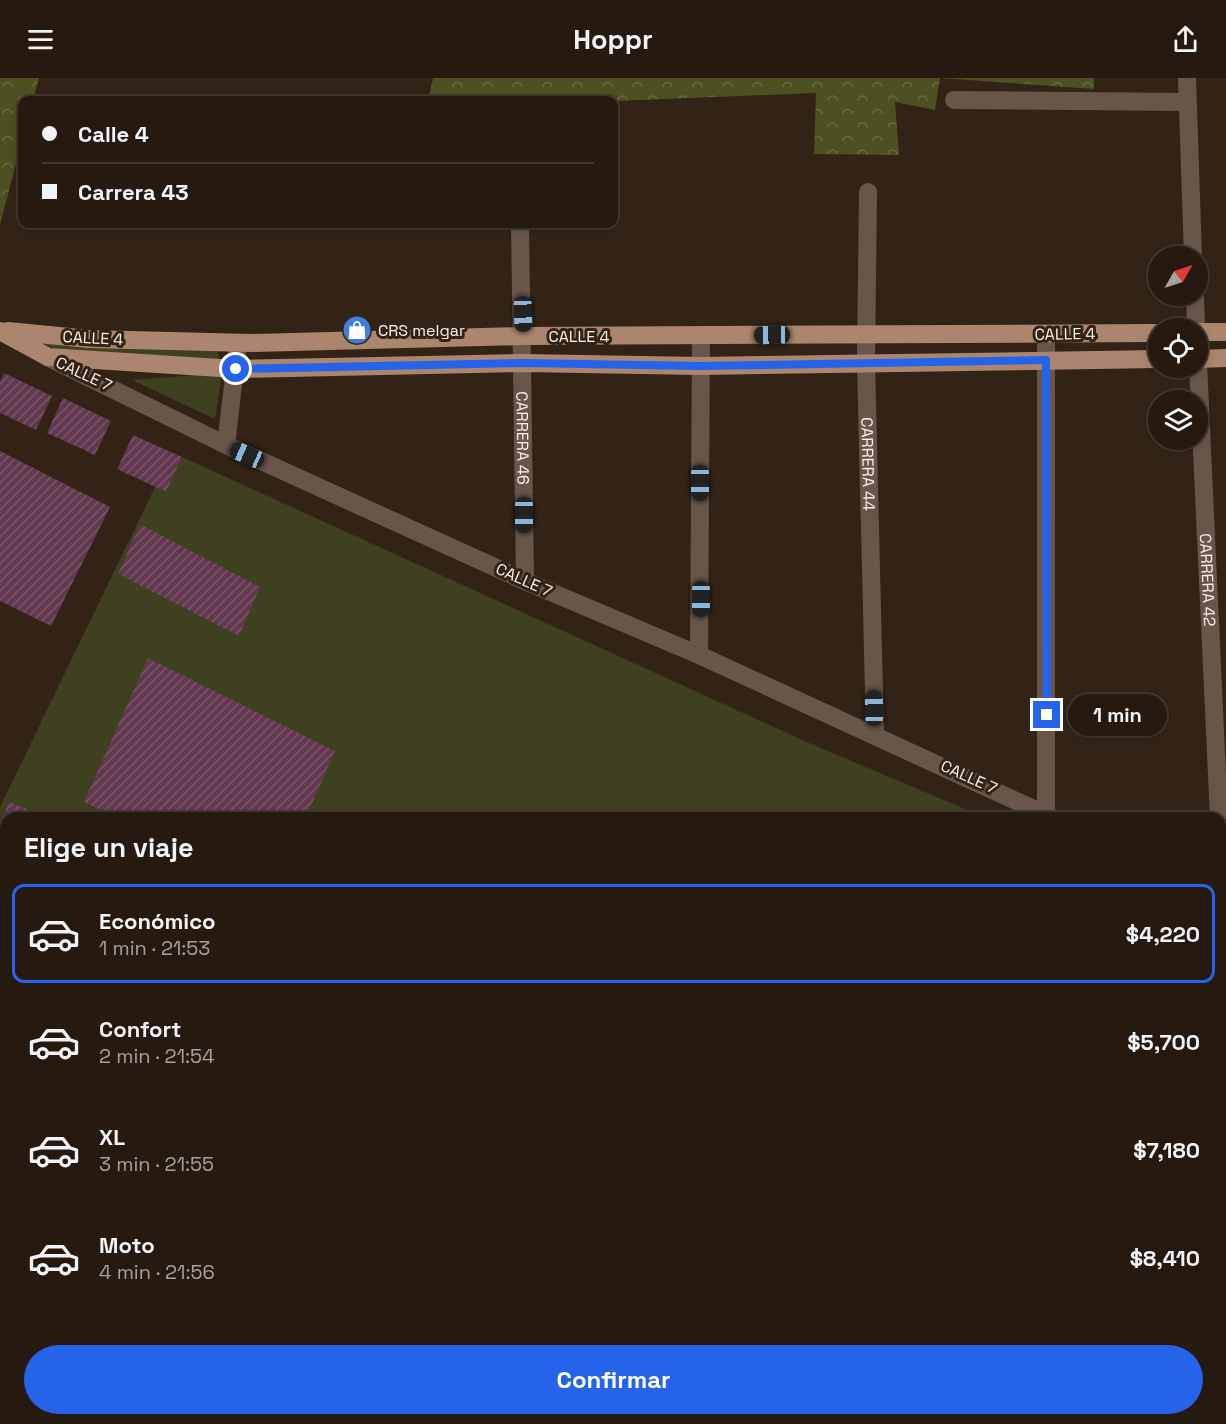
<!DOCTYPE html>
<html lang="es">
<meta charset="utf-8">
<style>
:root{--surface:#261a10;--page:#2e2319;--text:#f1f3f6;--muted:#a4a19f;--line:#423830;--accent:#2563eb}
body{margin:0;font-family:"Space Grotesk",sans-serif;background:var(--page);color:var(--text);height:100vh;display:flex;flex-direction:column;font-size:22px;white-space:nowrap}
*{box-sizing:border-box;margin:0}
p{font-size:20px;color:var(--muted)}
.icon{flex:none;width:33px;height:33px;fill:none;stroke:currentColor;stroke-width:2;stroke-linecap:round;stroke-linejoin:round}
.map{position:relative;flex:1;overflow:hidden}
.drawer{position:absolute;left:0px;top:734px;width:1227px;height:614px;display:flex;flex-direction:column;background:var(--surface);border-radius:18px 18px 0 0;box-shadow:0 3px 9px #0003,0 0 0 2px var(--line)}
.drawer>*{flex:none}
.banner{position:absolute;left:18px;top:18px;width:600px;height:132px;border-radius:12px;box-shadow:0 3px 9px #0003,0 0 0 2px var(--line);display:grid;align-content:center;height:132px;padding:0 24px;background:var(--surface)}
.needle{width:39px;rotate:51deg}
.tools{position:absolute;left:1148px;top:168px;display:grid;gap:12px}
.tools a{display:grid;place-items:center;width:60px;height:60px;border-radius:50%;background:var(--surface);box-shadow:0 3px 9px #0003,0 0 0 2px var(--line);font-size:30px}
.end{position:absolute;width:27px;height:27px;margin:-14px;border:8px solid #2563eb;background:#fff;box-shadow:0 0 0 3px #fff}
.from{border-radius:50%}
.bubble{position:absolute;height:42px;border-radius:21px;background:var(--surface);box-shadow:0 3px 9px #0003,0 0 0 2px var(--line);font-size:20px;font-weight:700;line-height:42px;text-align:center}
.car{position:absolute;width:18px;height:36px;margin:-18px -9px;border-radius:8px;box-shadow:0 0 4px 2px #0007;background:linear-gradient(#222 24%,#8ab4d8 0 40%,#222 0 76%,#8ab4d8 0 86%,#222 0)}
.banner b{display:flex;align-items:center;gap:21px;height:57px;font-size:22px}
.banner b+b{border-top:2px solid var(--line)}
.banner i{width:15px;height:15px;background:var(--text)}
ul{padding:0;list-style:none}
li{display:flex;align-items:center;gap:18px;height:99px;margin:0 12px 9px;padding:0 12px;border:3px solid transparent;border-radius:12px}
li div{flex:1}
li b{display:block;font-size:22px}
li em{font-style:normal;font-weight:700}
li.current{border-color:var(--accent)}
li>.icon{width:54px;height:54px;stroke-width:1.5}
h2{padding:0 24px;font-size:27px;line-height:72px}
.action{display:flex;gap:12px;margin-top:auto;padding:12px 24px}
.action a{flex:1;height:69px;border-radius:36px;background:var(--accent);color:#fff;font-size:24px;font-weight:700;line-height:69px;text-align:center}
header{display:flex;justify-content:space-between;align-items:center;height:78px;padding:0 24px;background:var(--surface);font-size:27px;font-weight:700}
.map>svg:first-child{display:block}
.grass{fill:#3e401f}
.forest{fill:url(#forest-crowns)}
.building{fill:url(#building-hatch)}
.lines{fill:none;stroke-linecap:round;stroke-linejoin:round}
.minor{stroke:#69564b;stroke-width:18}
.tertiary{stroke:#69564b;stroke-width:18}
.primary{stroke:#ab856e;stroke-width:18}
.route{stroke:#2563eb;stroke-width:8}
.labels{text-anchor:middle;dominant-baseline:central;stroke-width:6;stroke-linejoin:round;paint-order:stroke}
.poi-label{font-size:16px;fill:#fbf0e8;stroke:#322316;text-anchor:start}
.street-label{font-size:16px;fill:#fbf0e8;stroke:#322316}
</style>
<header><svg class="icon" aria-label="menu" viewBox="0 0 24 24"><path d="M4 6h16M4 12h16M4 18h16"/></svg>Hoppr<svg class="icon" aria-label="share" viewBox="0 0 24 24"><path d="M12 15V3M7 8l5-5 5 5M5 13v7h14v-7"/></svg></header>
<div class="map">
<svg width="1226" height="1346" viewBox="0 0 1226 1346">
<defs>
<pattern id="forest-crowns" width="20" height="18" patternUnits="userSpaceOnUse" patternTransform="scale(1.5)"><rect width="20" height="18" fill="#4d5021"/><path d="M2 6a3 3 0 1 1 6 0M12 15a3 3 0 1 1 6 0" fill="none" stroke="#686a41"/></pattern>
<pattern id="building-hatch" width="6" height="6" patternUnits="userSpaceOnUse" patternTransform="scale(1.5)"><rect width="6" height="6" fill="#62384f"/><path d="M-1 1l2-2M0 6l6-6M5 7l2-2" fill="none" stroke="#795568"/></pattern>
</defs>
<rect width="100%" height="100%" fill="#322316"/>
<!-- grass -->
<path class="grass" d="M 38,264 L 218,272 L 219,283 L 74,278 Z
M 222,295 L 215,341 L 132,302 Z
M 182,379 L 809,665 L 984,739 L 6,740 L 6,822 L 0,821 L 0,729 L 155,409 L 165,414 Z
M 1221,839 L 1226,842 L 1226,992 L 1221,995 Z
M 0,846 L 6,848 L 6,899 L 0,895 Z
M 0,943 L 6,946 L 6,1104 L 0,1104 Z
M 0,1153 L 6,1153 L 6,1279 L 0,1278 Z"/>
<!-- forest -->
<path class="forest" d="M 0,0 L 39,0 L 33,22 L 22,22 L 22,62 L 0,147 Z
M 433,0 L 1094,0 L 1094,11 L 940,0 L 935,32 L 895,24 L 899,77 L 814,76 L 816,15 L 614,23 L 428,22 Z
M 0,1278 L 6,1279 L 6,1341 L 806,1341 L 806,1346 L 0,1346 Z"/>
<!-- building -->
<path class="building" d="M 4,295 L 52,318 L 36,352 L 0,335 L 0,304 Z
M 63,320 L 111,343 L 95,377 L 47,355 Z
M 133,357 L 182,379 L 166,414 L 117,391 Z
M 0,373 L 110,429 L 51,548 L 0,523 Z
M 140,446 L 260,509 L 239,558 L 118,496 Z
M 148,580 L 335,673 L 306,740 L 117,740 L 84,724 Z
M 9,724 L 48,739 L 6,740 L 6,805 L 0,802 L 0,747 Z
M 0,1044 L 6,1048 L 6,1095 L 0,1091 Z
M 1226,1193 L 1226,1237 L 1221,1233 L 1221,1199 Z"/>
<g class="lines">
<!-- minor -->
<g class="minor">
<path d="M 1187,0 L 1193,178"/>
<path d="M 954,22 L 1187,24"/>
<path id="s1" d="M 868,114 L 866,284 L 875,656"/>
<path id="s2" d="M 520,146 L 525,503"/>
<path d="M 1195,218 L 1196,250"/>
<path d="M 1046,257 L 1046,734"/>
<path id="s3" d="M 1197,264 L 1219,740"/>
<path d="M 699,577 L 701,259"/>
<path d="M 1221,781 L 1221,783"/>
</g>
<!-- tertiary -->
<path class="tertiary" d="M 49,280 L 226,367 L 525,503 L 699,577 L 1053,740
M 226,367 L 238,265
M 1221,834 L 1226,836"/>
<!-- primary -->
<path class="primary" d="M 0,253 L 48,279 L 236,291 L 524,285 L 700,288 L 1158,281
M 8,253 L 89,261 L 251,265 L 523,258 L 1158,255
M 1197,254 L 1226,254
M 1197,281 L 1226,280"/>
</g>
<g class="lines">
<!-- route -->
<path class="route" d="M 236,291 L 524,285 L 700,288 L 1046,282 L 1047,637"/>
</g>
<!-- icons -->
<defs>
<g id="shop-disc" transform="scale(1.5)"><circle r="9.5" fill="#3f7fe0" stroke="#322316"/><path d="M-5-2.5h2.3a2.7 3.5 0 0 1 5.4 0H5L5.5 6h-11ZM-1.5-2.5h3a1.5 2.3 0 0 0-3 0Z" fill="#fff"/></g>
</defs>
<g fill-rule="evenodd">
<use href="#shop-disc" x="357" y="252"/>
</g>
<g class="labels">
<!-- poi labels -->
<g class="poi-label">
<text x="378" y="252">CRS melgar</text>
</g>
<!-- street labels -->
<g class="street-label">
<text transform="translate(1065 256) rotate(-1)">CALLE 4</text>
<text x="579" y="258">CALLE 4</text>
<text transform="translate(93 260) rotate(3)">CALLE 4</text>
<text transform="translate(84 296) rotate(25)">CALLE 7</text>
<text stroke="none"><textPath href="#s2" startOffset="214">CARRERA 46</textPath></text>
<text stroke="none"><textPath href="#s1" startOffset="272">CARRERA 44</textPath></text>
<text transform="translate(524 502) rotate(24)">CALLE 7</text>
<text stroke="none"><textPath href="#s3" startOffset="238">CARRERA 42</textPath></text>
<text transform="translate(969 699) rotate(24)">CALLE 7</text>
</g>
</g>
</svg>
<div class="tools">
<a><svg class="needle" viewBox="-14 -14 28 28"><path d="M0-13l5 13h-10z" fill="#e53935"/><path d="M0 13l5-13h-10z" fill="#a4a19f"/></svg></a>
<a><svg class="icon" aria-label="locate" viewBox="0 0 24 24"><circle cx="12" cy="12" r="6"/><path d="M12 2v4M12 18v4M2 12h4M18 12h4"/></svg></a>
<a><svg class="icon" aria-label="layers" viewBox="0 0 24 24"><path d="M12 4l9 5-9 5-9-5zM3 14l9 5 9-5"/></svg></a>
</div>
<i class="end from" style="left:236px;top:291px"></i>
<i class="end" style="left:1047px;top:637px"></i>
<div class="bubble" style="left:1068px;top:616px;width:99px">1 min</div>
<i class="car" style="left:523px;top:236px;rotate:178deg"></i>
<i class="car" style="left:772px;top:257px;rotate:269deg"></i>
<i class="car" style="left:247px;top:377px;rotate:294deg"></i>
<i class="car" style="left:700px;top:405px;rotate:180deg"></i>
<i class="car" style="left:524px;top:437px;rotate:180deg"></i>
<i class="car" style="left:701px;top:521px;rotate:180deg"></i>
<i class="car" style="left:874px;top:630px;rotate:359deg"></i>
<div class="banner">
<b><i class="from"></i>Calle 4</b>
<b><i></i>Carrera 43</b>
</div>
<section class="drawer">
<h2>Elige un viaje</h2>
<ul>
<li class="current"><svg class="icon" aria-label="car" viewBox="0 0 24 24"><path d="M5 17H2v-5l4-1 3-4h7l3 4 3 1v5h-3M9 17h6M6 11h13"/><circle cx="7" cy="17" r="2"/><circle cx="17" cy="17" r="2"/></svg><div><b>Económico</b><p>1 min · 21:53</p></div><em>$4,220</em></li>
<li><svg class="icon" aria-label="car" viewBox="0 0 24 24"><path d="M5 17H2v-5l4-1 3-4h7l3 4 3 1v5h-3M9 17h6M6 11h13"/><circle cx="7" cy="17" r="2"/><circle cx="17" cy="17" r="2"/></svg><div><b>Confort</b><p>2 min · 21:54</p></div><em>$5,700</em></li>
<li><svg class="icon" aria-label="car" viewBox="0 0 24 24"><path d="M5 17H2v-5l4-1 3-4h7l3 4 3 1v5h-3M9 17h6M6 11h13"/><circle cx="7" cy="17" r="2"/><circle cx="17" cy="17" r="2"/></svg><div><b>XL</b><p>3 min · 21:55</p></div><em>$7,180</em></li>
<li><svg class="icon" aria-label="car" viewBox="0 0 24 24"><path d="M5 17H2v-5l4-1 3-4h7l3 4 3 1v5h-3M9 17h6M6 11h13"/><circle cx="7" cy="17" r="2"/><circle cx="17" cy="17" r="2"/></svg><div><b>Moto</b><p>4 min · 21:56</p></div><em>$8,410</em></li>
</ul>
<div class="action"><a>Confirmar</a></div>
</section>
</div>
